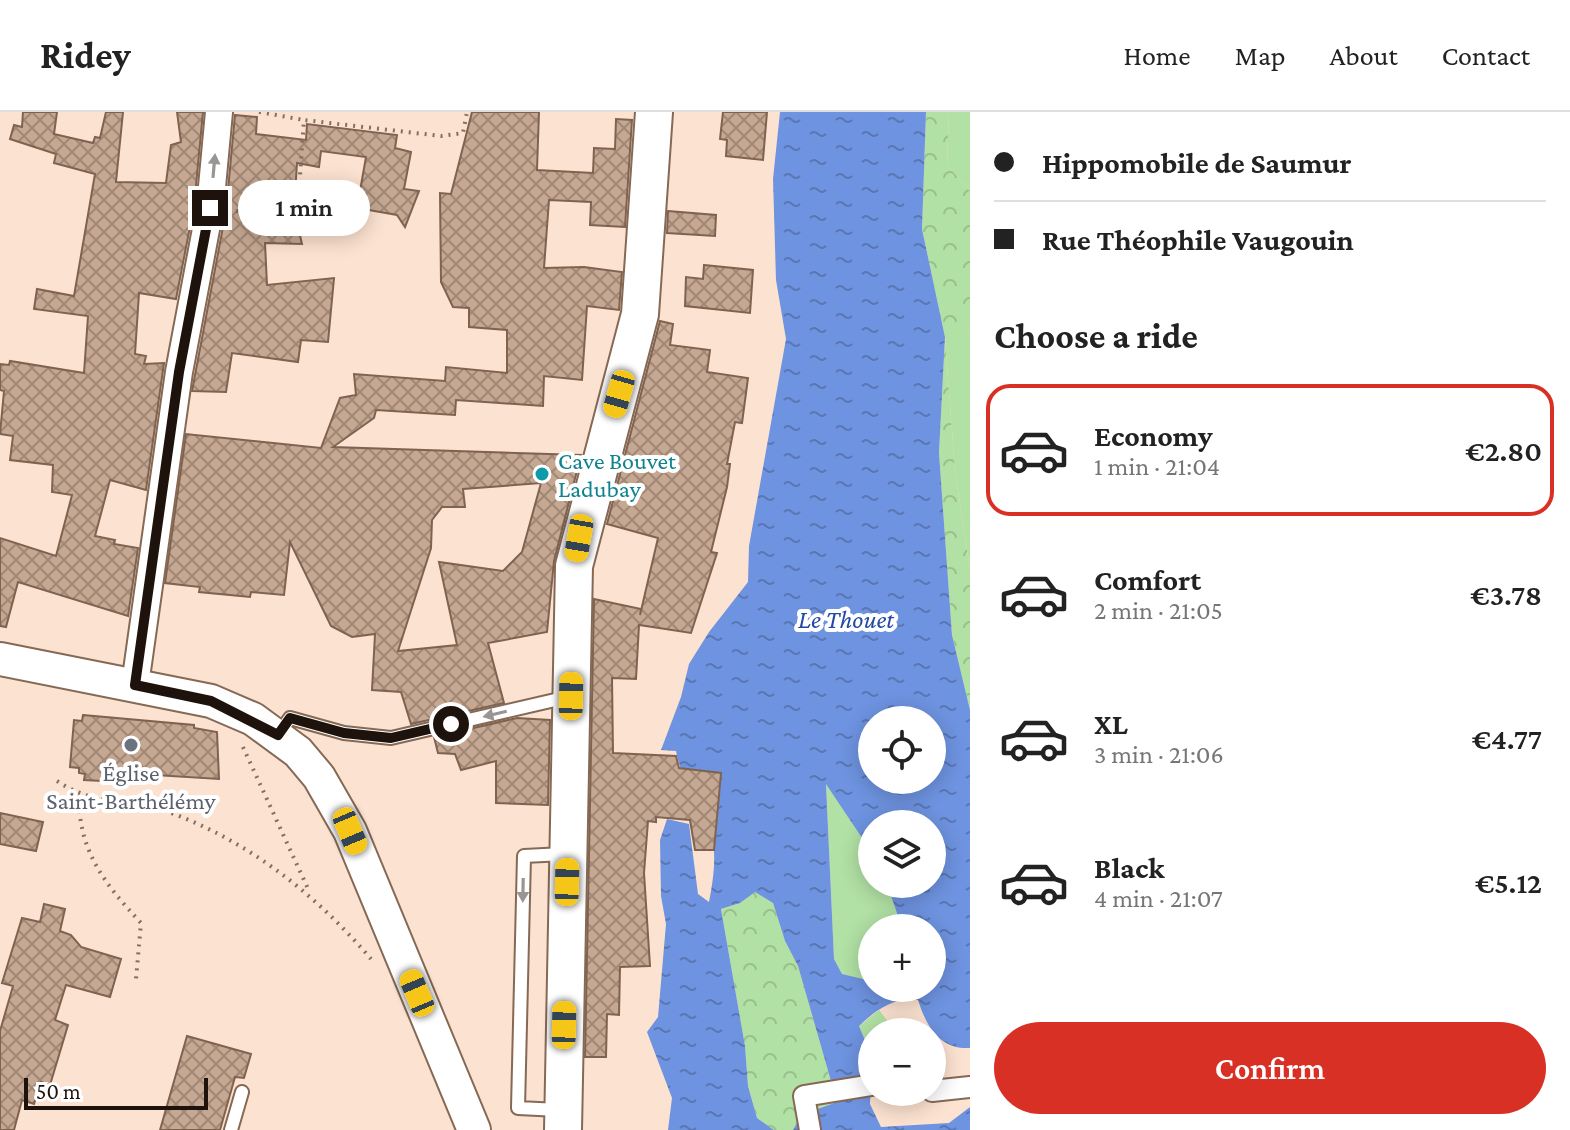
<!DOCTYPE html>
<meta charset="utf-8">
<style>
:root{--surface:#fff;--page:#f2f2f2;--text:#222;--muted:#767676;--line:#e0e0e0;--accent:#d93025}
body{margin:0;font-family:"Crimson Pro",serif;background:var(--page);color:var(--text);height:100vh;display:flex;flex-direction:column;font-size:30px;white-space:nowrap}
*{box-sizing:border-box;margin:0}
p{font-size:26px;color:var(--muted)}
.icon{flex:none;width:44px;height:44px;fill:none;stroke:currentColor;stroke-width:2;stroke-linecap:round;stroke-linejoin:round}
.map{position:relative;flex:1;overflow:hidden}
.details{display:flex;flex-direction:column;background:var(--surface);width:600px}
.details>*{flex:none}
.guide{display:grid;align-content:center;height:176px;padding:0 24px;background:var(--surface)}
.tools{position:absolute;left:858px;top:594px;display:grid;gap:16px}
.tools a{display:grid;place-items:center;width:88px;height:88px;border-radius:50%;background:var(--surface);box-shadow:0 4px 20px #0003;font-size:40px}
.scale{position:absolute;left:24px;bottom:20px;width:184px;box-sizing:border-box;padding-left:8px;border:4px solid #1e130c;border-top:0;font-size:22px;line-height:28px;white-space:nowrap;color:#1e130c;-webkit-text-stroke:6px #fff;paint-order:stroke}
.end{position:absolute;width:36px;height:36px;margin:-18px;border:10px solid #1e130c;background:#fff;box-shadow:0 0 0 4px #fff}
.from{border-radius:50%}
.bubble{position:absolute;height:56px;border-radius:28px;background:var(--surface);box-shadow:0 4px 20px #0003;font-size:26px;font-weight:600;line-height:56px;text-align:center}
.car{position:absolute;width:24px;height:48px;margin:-24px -12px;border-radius:10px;box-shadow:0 0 6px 2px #0007;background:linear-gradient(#f5c518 24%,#345 0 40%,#f5c518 0 76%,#345 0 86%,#f5c518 0)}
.guide b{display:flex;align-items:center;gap:28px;height:76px;font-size:30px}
.guide b+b{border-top:2px solid var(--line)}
.guide i{width:20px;height:20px;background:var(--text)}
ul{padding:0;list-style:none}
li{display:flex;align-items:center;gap:24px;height:132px;margin:0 16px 12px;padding:0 8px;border:4px solid transparent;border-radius:24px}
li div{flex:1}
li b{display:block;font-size:30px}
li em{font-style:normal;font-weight:600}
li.selected{border-color:var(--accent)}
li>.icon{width:72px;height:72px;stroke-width:1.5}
h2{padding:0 24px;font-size:36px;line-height:96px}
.primary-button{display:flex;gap:16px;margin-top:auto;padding:16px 24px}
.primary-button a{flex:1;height:92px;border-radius:48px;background:var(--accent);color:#fff;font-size:32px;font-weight:600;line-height:92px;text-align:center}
header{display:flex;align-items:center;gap:48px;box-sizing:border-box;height:112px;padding:0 40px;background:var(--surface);border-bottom:2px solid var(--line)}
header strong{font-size:38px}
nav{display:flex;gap:44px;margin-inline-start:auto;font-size:28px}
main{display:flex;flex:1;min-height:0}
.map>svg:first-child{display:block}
.grass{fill:#b1e1a4}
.forest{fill:url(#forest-crowns)}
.water{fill:url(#water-ripples);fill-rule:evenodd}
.building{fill:url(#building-cross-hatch);stroke:#7f6350;stroke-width:2;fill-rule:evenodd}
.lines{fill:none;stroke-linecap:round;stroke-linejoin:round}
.service-casing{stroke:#856955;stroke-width:16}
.pedestrian-casing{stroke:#856955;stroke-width:24}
.minor-casing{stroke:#856955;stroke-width:30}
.tertiary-casing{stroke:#856955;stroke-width:36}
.secondary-casing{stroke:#856955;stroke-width:40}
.path{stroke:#827064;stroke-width:4;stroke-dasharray:2 6;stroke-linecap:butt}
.service{stroke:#fff;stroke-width:12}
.pedestrian{stroke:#fff;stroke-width:20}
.minor{stroke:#fff;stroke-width:26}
.tertiary{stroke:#fff;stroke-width:32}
.secondary{stroke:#fff;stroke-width:36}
.oneway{fill:#9a9592}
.route{stroke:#1e130c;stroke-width:10}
.culture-dot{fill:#0f9aa8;stroke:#fff;stroke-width:3}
.worship-dot{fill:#6b7280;stroke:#fff;stroke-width:3}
.labels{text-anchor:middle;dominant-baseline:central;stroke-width:8;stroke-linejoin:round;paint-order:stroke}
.culture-label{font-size:24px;fill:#0d838f;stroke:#fff;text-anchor:start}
.worship-label{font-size:24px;fill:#5b616d;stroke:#fff}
.water-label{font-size:26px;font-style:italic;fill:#244aa4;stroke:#fff}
</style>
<header>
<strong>Ridey</strong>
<nav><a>Home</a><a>Map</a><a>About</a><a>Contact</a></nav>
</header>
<main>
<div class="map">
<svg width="970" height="1018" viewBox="0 0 970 1018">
<defs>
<pattern id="forest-crowns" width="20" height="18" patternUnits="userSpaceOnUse" patternTransform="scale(2)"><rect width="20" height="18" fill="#b1e1a4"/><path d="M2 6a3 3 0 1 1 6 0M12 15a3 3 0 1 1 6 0" fill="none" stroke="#98c08c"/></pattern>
<pattern id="water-ripples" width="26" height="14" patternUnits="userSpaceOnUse" patternTransform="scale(2)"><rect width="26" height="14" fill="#6e93e0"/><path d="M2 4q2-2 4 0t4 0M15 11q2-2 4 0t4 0" fill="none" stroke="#5a77b4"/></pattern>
<pattern id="building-cross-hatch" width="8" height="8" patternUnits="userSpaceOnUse" patternTransform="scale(2)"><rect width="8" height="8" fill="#c6a892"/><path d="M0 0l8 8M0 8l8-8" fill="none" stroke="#a08876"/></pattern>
</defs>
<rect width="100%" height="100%" fill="#fce2d0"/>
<!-- grass -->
<path class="grass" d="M 949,0 L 970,0 L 970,79 L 947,53 Z
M 970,220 L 970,457 L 955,359 L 945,225 Z
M 826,671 L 872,741 L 872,772 L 887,772 L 902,816 L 872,816 L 872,869 L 842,862 L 834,847 Z
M 879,898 L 896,920 L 872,920 L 872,945 L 859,914 Z"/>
<!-- forest -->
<path class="forest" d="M 926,0 L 949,0 L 947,53 L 970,79 L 970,220 L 945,226 L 955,359 L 970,457 L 970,598 L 952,523 L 939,341 L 945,225 L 922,117 Z
M 754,779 L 773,791 L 785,829 L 798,854 L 837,990 L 801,1003 L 793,1018 L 774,1018 L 757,1006 L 748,974 L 745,934 L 721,797 L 740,791 Z"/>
<!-- water -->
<path class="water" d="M 780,0 L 926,0 L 922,117 L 945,225 L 939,341 L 952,523 L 970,598 L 970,936 C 939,938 926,913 918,888 C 895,884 876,898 859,914 L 872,945 L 870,992 L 881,1015 L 949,1011 L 970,995 L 970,1018 L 793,1018 L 801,1003 L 837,990 L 798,854 L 785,829 L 773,791 L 755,780 L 740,791 L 721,797 L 745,934 L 748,974 L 757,1006 L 774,1018 L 668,1018 L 672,986 L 647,920 L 658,905 L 666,812 L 661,784 L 660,728 L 667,707 L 689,712 L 698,782 L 709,790 C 712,775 715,756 714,740 C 710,710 682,673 676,639 L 661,638 L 681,585 L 689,552 L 709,520 L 748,470 L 749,434 L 786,227 L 776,168 L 773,67 ZM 872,608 L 932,608 L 932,668 L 872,668 ZM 826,672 L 872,741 L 872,712 L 932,712 L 932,772 L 887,772 L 902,816 L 932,816 L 932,876 L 872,876 L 872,869 L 842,862 L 834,847 Z"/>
<!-- building -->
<path class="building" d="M 23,0 L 57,0 L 54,22 L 93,31 L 95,25 L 100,26 L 106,0 L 123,0 L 116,70 L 166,71 L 171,33 L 181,30 L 177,0 L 203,0 L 194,94 L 176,187 L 139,181 L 135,242 L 146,244 L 144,252 L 164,251 L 146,378 L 110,368 L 95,424 L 115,428 L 114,432 L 138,436 L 128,504 L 18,470 L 6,515 L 0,514 L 0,426 L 56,444 L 72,383 L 52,380 L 53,353 L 10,348 L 13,324 L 0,322 L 4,279 L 0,278 L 0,252 L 9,253 L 10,249 L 84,261 L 88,204 L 34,197 L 37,177 L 74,184 L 95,62 L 54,51 L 56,42 L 10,27 L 14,13 L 22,15 Z
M 472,0 L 539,0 L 537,58 L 593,61 L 594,36 L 615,37 L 616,7 L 632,8 L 625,115 L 590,113 L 591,90 L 549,88 L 544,156 L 584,155 L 622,160 L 619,198 L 587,194 L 582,268 L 544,264 L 543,294 L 456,288 L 455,303 L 376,298 L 374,306 L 333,335 L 581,343 L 554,449 L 547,520 L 488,531 L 504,591 L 411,612 L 401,580 L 372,578 L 375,522 L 352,525 L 331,514 L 290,430 L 284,483 L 251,480 L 250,485 L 199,480 L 200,475 L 165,471 L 186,322 L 321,336 L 340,286 L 356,283 L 354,262 L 445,269 L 446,255 L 507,261 L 507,218 L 469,215 L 469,196 L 453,195 L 441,170 L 440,81 L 451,82 ZM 541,371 L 522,440 L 503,459 L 439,450 L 457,533 L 398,539 L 431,436 L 432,408 L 442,395 L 465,395 L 463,377 Z
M 723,0 L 767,0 L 763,48 L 726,44 L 727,28 L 720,27 Z
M 235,3 L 257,5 L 256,22 L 306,28 L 307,12 L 397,23 L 395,36 L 411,40 L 404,77 L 419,79 L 405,115 L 397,103 L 357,96 L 366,45 L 321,39 L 319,55 L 297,51 L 294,98 L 302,132 L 265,131 L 267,173 L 334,166 L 328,230 L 301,228 L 298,250 L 232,241 L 226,280 L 192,279 L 226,99 Z
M 668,99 L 716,103 L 715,124 L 667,121 Z
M 704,153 L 753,158 L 750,201 L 685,194 L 686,165 L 703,167 Z
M 660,209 L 673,212 L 670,233 L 710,238 L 707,260 L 748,266 L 742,311 L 735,310 L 727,352 L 730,352 L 727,375 L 711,440 L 717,441 L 691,521 L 639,513 L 636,567 L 612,566 L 613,641 L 676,644 L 679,656 L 721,661 L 714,738 L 695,738 L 690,708 L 656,705 L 656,710 L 648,709 L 644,761 L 650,854 L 620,855 L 619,903 L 607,902 L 606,945 L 585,945 L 594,487 L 641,497 L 640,503 L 658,426 L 607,412 Z
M 83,603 L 194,613 L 194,616 L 217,620 L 219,667 L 155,663 L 153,669 L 141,668 L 141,671 L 84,668 L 85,662 L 79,661 L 79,656 L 70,655 L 74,608 L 82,609 Z
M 517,606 L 550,608 L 548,693 L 496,691 L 496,649 L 461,658 L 455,642 L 438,641 L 434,625 Z
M 0,701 L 43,710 L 36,739 L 0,732 Z
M 44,792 L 65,797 L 60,819 L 71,823 L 81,835 L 121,847 L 110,885 L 66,873 L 55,908 L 68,913 L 50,973 L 41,970 L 34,992 L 22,988 L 14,1018 L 0,1018 L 0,919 L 13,874 L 2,871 L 22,806 L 40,810 Z
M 187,924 L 251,942 L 244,966 L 235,965 L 220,1018 L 160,1018 Z"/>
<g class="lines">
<!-- service casing -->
<g class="service-casing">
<path id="service" d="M 278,623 L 290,606 L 344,621 L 391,626 L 568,585
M 559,998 L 518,996 L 524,744 L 564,742
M 231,1018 L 242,980"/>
</g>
<!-- pedestrian casing -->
<g class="pedestrian-casing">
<path id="pedestrian" d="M 932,979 L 970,975
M 810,1018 L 804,984 L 872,973"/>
</g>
<!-- minor casing -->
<g class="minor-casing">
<path id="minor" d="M 135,573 L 179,260 L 210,96 L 219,0"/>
</g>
<!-- tertiary casing -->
<g class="tertiary-casing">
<path id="tertiary" d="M 0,547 L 211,589 L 253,607 L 298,640 L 319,665 L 350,719 L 474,1018"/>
</g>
<!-- secondary casing -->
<g class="secondary-casing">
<path id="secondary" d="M 563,1018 L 574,454 L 640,202 L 654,0"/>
</g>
<!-- path -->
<path class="path" d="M 259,0 L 304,8
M 236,99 L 297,105 L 304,8 L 441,24 L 463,21 L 467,0
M 243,635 L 309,779
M 57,669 C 99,696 117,683 157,696 C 242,724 313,779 371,847
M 79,683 C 78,739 105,772 141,811 L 136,867"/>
<!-- service -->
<use href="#service" class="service"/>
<!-- pedestrian -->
<use href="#pedestrian" class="pedestrian"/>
<!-- minor -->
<use href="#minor" class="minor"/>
<!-- tertiary -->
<use href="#tertiary" class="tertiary"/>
<!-- secondary -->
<use href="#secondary" class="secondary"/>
</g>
<!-- one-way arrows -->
<defs><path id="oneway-solid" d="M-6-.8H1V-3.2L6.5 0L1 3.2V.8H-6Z" transform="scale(2)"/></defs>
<g class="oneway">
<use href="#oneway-solid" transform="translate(214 54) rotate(-85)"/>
<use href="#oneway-solid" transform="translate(495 602) rotate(167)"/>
<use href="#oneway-solid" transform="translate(523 778) rotate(91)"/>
</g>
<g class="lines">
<!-- route -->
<path class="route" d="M 210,96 L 179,260 L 135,573 L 211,589 L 278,623 L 290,606 L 344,621 L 391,626 L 451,612"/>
</g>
<!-- markers -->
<circle class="culture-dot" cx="542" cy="362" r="8"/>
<circle class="worship-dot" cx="131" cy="633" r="8"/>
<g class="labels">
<!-- culture labels -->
<g class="culture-label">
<text x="558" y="348">Cave Bouvet<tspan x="558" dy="28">Ladubay</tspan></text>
</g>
<!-- worship labels -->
<g class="worship-label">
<text x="131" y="660">Église<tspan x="131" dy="28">Saint-Barthélémy</tspan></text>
</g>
<!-- water labels -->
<g class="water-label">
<text x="846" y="507">Le Thouet</text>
</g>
</g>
</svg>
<div class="tools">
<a><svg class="icon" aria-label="locate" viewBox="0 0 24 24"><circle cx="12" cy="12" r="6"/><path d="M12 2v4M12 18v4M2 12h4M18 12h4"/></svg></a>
<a><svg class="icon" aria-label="layers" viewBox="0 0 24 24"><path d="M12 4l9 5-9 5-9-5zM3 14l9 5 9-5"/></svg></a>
<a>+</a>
<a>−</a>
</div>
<div class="scale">50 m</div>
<i class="end from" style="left:451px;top:612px"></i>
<i class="end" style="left:210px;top:96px"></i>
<div class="bubble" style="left:238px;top:68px;width:132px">1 min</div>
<i class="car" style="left:619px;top:282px;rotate:196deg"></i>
<i class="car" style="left:579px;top:426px;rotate:190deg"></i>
<i class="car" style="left:571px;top:584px;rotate:1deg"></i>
<i class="car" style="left:350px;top:719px;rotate:157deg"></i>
<i class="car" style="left:567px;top:770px;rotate:1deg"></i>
<i class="car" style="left:417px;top:881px;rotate:337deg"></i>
<i class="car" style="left:564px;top:913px;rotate:1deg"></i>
</div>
<section class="details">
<div class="guide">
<b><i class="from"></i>Hippomobile de Saumur</b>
<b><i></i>Rue Théophile Vaugouin</b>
</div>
<h2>Choose a ride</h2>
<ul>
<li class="selected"><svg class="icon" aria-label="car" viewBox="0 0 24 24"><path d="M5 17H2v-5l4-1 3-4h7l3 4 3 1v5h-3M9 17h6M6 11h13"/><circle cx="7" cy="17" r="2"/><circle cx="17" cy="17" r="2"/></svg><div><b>Economy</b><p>1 min · 21:04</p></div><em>€2.80</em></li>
<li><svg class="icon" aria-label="car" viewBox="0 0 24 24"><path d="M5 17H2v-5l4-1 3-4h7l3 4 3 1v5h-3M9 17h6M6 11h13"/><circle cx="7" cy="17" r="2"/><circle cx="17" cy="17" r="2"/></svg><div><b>Comfort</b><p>2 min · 21:05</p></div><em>€3.78</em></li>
<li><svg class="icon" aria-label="car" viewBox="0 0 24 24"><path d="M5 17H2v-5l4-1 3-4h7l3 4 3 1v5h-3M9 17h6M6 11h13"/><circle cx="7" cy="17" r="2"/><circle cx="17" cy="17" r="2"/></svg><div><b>XL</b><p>3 min · 21:06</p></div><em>€4.77</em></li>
<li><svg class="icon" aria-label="car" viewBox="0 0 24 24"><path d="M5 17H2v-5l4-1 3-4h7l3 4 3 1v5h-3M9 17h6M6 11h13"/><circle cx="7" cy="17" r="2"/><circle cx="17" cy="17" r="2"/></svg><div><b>Black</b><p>4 min · 21:07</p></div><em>€5.12</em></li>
</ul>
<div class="primary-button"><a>Confirm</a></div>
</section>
</main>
